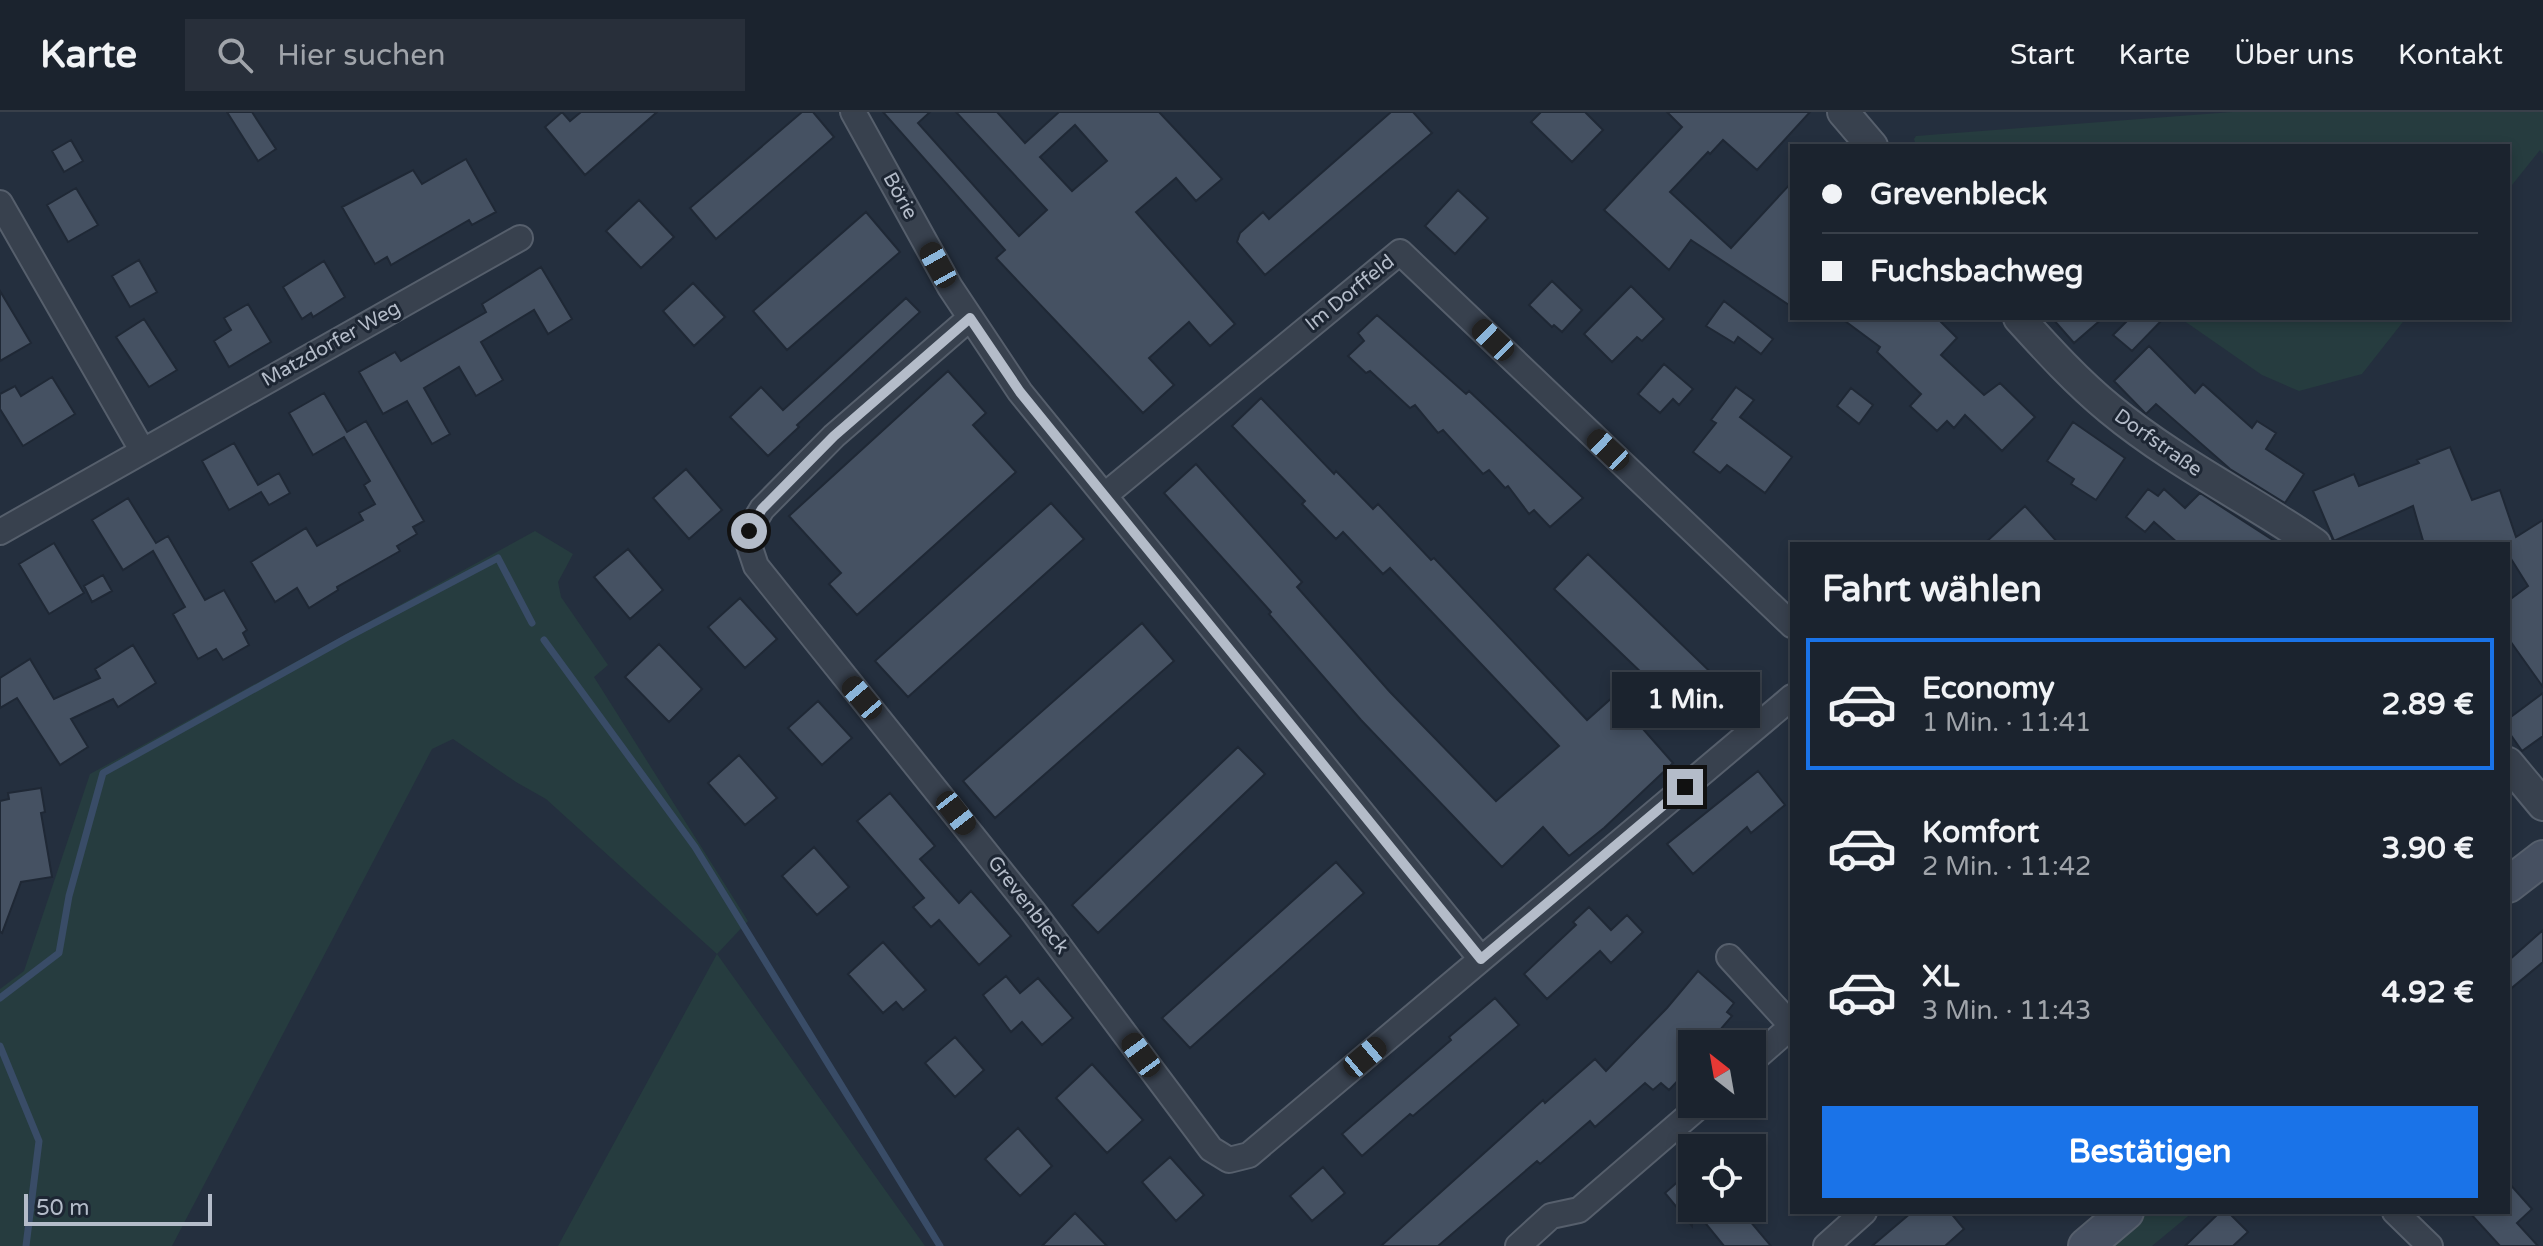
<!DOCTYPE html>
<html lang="de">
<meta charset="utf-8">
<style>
:root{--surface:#1b232e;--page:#282f3a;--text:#f1f3f6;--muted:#a0a4aa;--line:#39404a;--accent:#1a73e8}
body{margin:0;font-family:"Varela Round",sans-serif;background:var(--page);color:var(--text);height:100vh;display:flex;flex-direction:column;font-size:30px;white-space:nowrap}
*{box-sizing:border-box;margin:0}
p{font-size:26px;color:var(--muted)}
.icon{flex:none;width:44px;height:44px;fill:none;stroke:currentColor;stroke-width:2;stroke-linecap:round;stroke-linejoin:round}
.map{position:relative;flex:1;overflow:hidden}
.drawer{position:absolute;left:1790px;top:430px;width:720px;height:672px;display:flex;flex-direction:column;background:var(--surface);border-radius:0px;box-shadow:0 4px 12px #0003,0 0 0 2px var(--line)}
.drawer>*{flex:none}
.top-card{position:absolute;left:1790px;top:32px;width:720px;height:176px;border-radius:0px;box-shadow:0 4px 12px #0003,0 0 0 2px var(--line);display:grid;align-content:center;height:176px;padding:0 32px;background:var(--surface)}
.needle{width:52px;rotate:329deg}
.controls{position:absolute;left:1678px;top:918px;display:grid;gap:16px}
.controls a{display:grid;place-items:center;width:88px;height:88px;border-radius:0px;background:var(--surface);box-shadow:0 4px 12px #0003,0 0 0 2px var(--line);font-size:40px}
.scale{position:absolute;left:24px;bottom:20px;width:188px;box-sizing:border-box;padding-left:8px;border:4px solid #b4bcc9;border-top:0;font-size:22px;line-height:28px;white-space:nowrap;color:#b4bcc9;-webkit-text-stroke:6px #1d2633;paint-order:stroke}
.end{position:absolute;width:36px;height:36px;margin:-18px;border:10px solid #b4bcc9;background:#111;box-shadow:0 0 0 4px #111}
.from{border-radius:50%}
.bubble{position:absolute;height:56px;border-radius:0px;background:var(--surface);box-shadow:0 4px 12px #0003,0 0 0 2px var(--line);font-size:26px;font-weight:700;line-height:56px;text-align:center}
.car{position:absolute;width:24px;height:48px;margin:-24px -12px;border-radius:10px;box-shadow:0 0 6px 2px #0007;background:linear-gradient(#222 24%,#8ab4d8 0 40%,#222 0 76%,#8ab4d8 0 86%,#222 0)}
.top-card b{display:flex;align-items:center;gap:28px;height:76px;font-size:30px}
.top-card b+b{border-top:2px solid var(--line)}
.top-card i{width:20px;height:20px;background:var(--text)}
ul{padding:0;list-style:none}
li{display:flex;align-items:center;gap:24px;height:132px;margin:0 16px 12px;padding:0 16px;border:4px solid transparent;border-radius:0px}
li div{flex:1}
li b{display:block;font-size:30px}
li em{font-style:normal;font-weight:700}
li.selected{border-color:var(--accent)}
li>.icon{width:72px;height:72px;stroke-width:1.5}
h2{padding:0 32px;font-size:36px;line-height:96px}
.action{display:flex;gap:16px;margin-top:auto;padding:16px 32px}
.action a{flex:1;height:92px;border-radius:0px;background:var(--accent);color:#fff;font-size:32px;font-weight:700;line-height:92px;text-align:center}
header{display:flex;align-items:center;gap:48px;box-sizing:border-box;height:112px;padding:0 40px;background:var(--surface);border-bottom:2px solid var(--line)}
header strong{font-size:38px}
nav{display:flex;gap:44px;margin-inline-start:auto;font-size:28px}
.search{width:560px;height:72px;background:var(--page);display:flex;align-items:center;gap:20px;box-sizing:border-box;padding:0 28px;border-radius:0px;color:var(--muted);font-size:30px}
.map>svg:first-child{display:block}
.green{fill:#263c3f}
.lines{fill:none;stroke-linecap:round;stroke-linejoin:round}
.stream{stroke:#394c67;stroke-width:7}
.building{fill:#455162;stroke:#1f2835;stroke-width:2;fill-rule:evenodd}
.minor-casing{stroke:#565f6c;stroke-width:28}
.tertiary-casing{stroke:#565f6c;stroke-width:34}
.secondary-casing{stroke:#565f6c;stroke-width:38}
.minor{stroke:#38414e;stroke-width:24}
.tertiary{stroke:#38414e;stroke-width:30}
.secondary{stroke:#465061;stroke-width:34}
.route{stroke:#b4bcc9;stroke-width:10}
.labels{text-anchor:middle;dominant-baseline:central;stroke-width:6;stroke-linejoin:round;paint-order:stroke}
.street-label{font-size:20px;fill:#b4bcc9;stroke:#1d2633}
</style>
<header>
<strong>Karte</strong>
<div class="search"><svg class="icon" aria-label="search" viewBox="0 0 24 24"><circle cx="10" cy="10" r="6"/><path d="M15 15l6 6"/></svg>Hier suchen</div>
<nav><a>Start</a><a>Karte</a><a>Über uns</a><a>Kontakt</a></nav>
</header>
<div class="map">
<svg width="2543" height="1134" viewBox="0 0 2543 1134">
<rect width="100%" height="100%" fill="#242f3e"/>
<!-- green -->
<path class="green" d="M 2232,0 L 2543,0 L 2543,42 L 2540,38 L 2508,78 L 2508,34 L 1916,34 L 1914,27 L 1916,24 Z
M 2180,206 L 2406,206 L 2362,262 L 2299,279 L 2262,263 Z
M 535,419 L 573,442 L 558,470 L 561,485 L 608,553 L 594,565 L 748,809 L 717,842 L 925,1134 L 558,1134 L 717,842 L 546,687 L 516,670 L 453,627 L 432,637 L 172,1134 L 0,1134 L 0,877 L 24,859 L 90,662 Z
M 2149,1100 L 2193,1100 L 2152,1134 L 2109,1134 Z"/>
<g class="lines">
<!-- stream -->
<path class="stream" d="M 544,528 L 695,735 L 940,1134
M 0,886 L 59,841 L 69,784 L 103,661 L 348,525 L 498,446 L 532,511
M 0,934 L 39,1029 L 26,1134"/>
</g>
<!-- building -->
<path class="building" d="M 227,0 L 252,0 L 276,37 L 258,49 Z
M 562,0 L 570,9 L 581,0 L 657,0 L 585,63 L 545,15 Z
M 802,0 L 813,0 L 834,25 L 716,127 L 690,96 Z
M 883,0 L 930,0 L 918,11 L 1019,124 L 1047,98 L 956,0 L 997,0 L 1025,31 L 1059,0 L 1159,0 L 1222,67 L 1196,89 L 1176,66 L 1136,100 L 1235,212 L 1210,234 L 1189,210 L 1149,246 L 1174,273 L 1143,301 L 996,146 L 1005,138 ZM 1075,13 L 1107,49 L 1072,79 L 1040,45 Z
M 1391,0 L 1413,0 L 1432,21 L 1265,163 L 1237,130 L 1240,121 L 1263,100 L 1269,107 Z
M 1541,0 L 1585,0 L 1603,18 L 1572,50 L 1531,10 Z
M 1667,0 L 1810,0 L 1757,58 L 1723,28 L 1710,42 L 1708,40 L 1670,80 L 1731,136 L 1792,70 L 1792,195 L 1691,128 L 1669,158 L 1604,98 L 1682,15 Z
M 71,28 L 83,49 L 64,60 L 52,39 Z
M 466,47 L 496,100 L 472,113 L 469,108 L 391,153 L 387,145 L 375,152 L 342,95 L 413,58 L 422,72 Z
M 76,76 L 98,113 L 68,130 L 47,93 Z
M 1458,78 L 1488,106 L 1455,142 L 1425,114 Z
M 639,88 L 674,125 L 641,156 L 606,119 Z
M 866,100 L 900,140 L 787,238 L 753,199 Z
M 139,148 L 157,180 L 130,195 L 112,164 Z
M 324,149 L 345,185 L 313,205 L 311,201 L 302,207 L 283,175 Z
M 541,155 L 572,207 L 548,222 L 534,198 L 481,230 L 503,268 L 476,284 L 459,255 L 424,276 L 450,322 L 432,332 L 407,289 L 383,302 L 359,260 L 395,240 L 401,249 L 486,200 L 482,192 Z
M 1552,169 L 1582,198 L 1562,220 L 1554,213 L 1552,215 L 1529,193 Z
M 693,171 L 725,205 L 694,234 L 663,199 Z
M 1631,174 L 1664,207 L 1642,229 L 1637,225 L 1612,250 L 1584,222 Z
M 0,179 L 31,231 L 0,249 Z
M 906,186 L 920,200 L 797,313 L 799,315 L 768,344 L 730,305 L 761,275 L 783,298 Z
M 1724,189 L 1773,227 L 1761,242 L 1738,225 L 1734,231 L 1706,214 Z
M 248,192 L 271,230 L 229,255 L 214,229 L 231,218 L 224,206 Z
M 1377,203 L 1466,282 L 1469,279 L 1583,386 L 1550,415 L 1534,398 L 1529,402 L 1508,374 L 1505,376 L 1489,358 L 1483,362 L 1443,318 L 1438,321 L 1415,293 L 1410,296 L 1370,259 L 1366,261 L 1348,244 L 1364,229 L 1358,221 Z
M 1841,206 L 1937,206 L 1957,226 L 1941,243 L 1984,283 L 2000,271 L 2035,305 L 2002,339 L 1965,303 L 1954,316 L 1947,309 L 1937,319 L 1910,294 L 1921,282 L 1877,240 L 1880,235 Z
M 2052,206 L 2103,206 L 2074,231 Z
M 2130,206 L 2164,206 L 2132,239 L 2113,223 Z
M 144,207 L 177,258 L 149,275 L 116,225 Z
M 2149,234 L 2195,281 L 2203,272 L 2252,316 L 2257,309 L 2276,321 L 2266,337 L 2304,362 L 2285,391 L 2230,357 L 2156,292 L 2146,302 L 2114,269 Z
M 1664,252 L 1693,277 L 1679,293 L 1673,287 L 1660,301 L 1638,282 Z
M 948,259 L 986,301 L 973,313 L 1016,360 L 857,503 L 829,472 L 841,461 L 789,404 Z
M 52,265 L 75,302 L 23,334 L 0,297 L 0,282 L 15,274 L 21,284 Z
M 1736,275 L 1754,288 L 1740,305 L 1792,345 L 1765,381 L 1727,353 L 1720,361 L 1693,340 L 1716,311 L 1711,308 Z
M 1851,276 L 1873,293 L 1859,312 L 1837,294 Z
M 324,281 L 347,320 L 366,309 L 424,409 L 413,415 L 417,422 L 397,434 L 400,439 L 337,475 L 338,478 L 309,496 L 297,476 L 275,490 L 251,450 L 306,416 L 317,434 L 363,408 L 359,401 L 375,392 L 364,373 L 370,369 L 344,325 L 313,343 L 289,301 Z
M 1261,286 L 1334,362 L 1336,359 L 1373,397 L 1378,392 L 1431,448 L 1434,446 L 1587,608 L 1614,584 L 1673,651 L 1604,716 L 1569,744 L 1543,715 L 1502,755 L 1361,608 L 1269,502 L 1271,500 L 1164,381 L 1196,352 L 1302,470 L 1297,475 L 1390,580 L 1496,689 L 1559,634 L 1390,456 L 1383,462 L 1343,420 L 1336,427 L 1302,392 L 1305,389 L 1232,314 Z
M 2073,310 L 2125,346 L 2096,388 L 2071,372 L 2074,367 L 2047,349 Z
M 234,331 L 258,373 L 279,361 L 290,381 L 269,393 L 261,380 L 229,398 L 202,349 Z
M 2450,335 L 2472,388 L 2500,378 L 2516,425 L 2543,408 L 2543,575 L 2508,526 L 2508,489 L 2528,474 L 2508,442 L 2508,432 L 2424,432 L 2413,394 L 2334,429 L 2313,379 L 2354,362 L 2359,374 L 2419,351 L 2417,348 Z
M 686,357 L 722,398 L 689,427 L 653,386 Z
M 2148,377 L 2158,384 L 2164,377 L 2185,396 L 2200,381 L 2279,432 L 2179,432 L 2154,410 L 2145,420 L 2126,405 Z
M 128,386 L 156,431 L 168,424 L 205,488 L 224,478 L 247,518 L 243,521 L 249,533 L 223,548 L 216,537 L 198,547 L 173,502 L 185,495 L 153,439 L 123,458 L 92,408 Z
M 1051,391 L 1084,427 L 908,585 L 875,549 Z
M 2025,394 L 2059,432 L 1984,432 Z
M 54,431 L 84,481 L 49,502 L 19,452 Z
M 628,437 L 663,478 L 630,507 L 594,465 Z
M 1588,442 L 1725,574 L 1692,609 L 1554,477 Z
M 103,463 L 112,479 L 92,490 L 84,474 Z
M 740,486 L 777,527 L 745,556 L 708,515 Z
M 1142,511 L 1174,549 L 995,706 L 963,669 Z
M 659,532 L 702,577 L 669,610 L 625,565 Z
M 133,533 L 156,571 L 118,595 L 113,587 L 71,607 L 88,635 L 60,653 L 17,586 L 0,596 L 0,566 L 30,547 L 54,587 L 100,566 L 95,557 Z
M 2543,581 L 2543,624 L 2522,639 L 2508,619 L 2508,607 Z
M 818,589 L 852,626 L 822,653 L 788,616 Z
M 1238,635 L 1265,662 L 1098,821 L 1072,793 Z
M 739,643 L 777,686 L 745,713 L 708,671 Z
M 1758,659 L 1785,693 L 1751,721 L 1747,715 L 1693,762 L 1667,732 Z
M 41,676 L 45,700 L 41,701 L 52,765 L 21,770 L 2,821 L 0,820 L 0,689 L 9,687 L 8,681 Z
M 890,681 L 935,734 L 920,747 L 959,791 L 971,779 L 1011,824 L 979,853 L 939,808 L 931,815 L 913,795 L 924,786 L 857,709 Z
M 814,735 L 849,775 L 817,803 L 782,764 Z
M 1336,750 L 1364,781 L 1190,936 L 1162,906 Z
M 1589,795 L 1611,818 L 1627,803 L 1643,820 L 1611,851 L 1600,839 L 1547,887 L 1524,862 L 1576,813 L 1573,810 Z
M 2543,818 L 2543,850 L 2508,879 L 2508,849 Z
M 883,830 L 926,878 L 903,898 L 896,890 L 883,901 L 848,862 Z
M 1698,859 L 1734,891 L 1727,900 L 1732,904 L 1708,932 L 1692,932 L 1692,938 L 1678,951 L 1687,959 L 1669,978 L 1661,971 L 1653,978 L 1645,971 L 1595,1015 L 1590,1009 L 1540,1052 L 1537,1049 L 1438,1134 L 1381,1134 L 1543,988 L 1545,991 L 1595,947 L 1606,959 L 1667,896 Z
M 1006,864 L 1020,881 L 1038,866 L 1073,906 L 1042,933 L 1022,910 L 1011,920 L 983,883 Z
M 1495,886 L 1519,913 L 1413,1004 L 1410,1002 L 1362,1044 L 1342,1022 L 1451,928 L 1449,925 Z
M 955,925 L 984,958 L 955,985 L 925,951 Z
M 1092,952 L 1143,1008 L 1107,1041 L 1056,986 Z
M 1018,1016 L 1052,1054 L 1020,1084 L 985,1047 Z
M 1170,1045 L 1204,1083 L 1176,1109 L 1142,1070 Z
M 1323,1055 L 1345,1081 L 1312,1109 L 1290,1084 Z
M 1682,1066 L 1692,1078 L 1692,1114 L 1665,1081 Z
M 2508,1070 L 2532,1097 L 2517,1111 L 2538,1134 L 2500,1134 L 2469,1100 L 2508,1100 Z
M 1693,1096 L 1739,1096 L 1771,1134 L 1724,1134 Z
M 1912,1100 L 1950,1100 L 1964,1117 L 1945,1134 L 1872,1134 Z
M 2220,1100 L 2228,1100 L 2248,1120 L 2233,1134 L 2185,1134 Z
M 1075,1101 L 1107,1134 L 1042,1134 Z"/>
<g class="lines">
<!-- minor casing -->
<g class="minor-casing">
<path id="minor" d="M 853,0 L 950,175 L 1020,280 L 1481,847
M 0,91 L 142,338
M 970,206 L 834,324 L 762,397 L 749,419 L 749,433 L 756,454 L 1032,798 L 1211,1037 L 1229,1048 L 1249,1043 L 1792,585
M 1105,383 L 1400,140 L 1792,513
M 0,420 L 520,126
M 1729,845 L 1792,914 L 1752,949
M 2395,1100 L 2430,1134
M 1518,1134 L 1551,1104 L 1579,1098 L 1702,992
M 1826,1134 L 1864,1100"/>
</g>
<!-- tertiary casing -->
<g class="tertiary-casing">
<path id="tertiary" d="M 1843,0 L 1872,34
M 2019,206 C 2048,238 2077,270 2110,297 C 2174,350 2248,386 2315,432
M 2508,651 L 2543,693"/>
</g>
<!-- secondary casing -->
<g class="secondary-casing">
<path id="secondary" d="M 2508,773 L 2543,746
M 2086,1134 L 2126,1100"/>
</g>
<!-- minor -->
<use href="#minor" class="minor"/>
<!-- tertiary -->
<use href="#tertiary" class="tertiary"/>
<!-- secondary -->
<use href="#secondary" class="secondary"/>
</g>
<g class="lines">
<!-- route -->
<path class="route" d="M 749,419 L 762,397 L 834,324 L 970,206 L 1020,280 L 1481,847 L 1685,675"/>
</g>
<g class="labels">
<!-- street labels -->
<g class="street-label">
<text transform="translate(900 84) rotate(61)">Börie</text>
<text transform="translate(1350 181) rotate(-39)">Im Dorffeld</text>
<text transform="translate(331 232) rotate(-29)">Matzdorfer Weg</text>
<text transform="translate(2158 331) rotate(35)">Dorfstraße</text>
<text transform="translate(1028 793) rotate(52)">Grevenbleck</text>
</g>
</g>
</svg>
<div class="controls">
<a><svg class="needle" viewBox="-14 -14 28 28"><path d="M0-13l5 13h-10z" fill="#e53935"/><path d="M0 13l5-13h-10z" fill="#a0a4aa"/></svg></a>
<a><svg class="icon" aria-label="locate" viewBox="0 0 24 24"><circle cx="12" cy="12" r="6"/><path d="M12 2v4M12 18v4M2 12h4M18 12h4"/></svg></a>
</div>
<div class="scale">50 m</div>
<i class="end from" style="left:749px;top:419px"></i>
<i class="end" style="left:1685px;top:675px"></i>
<div class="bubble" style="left:1612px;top:560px;width:148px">1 Min.</div>
<i class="car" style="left:938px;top:153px;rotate:331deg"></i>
<i class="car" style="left:1493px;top:228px;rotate:314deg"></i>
<i class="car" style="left:1608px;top:338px;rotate:313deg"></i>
<i class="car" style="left:862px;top:586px;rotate:320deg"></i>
<i class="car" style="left:956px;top:701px;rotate:142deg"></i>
<i class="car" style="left:1141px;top:943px;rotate:324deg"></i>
<i class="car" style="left:1365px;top:945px;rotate:50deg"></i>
<div class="top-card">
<b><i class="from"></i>Grevenbleck</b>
<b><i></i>Fuchsbachweg</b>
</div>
<section class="drawer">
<h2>Fahrt wählen</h2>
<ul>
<li class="selected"><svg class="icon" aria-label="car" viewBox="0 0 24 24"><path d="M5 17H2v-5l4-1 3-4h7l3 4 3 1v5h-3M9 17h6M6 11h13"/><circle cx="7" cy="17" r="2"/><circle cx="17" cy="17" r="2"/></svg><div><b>Economy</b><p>1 Min. · 11:41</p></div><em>2.89 €</em></li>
<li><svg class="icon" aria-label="car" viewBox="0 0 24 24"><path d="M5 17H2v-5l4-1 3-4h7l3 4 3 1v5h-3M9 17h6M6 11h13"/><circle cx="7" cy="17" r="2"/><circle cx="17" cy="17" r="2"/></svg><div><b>Komfort</b><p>2 Min. · 11:42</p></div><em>3.90 €</em></li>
<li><svg class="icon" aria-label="car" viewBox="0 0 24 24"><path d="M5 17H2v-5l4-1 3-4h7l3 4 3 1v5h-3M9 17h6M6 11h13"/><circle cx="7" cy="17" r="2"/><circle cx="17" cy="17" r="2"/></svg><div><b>XL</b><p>3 Min. · 11:43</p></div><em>4.92 €</em></li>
</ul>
<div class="action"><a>Bestätigen</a></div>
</section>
</div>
